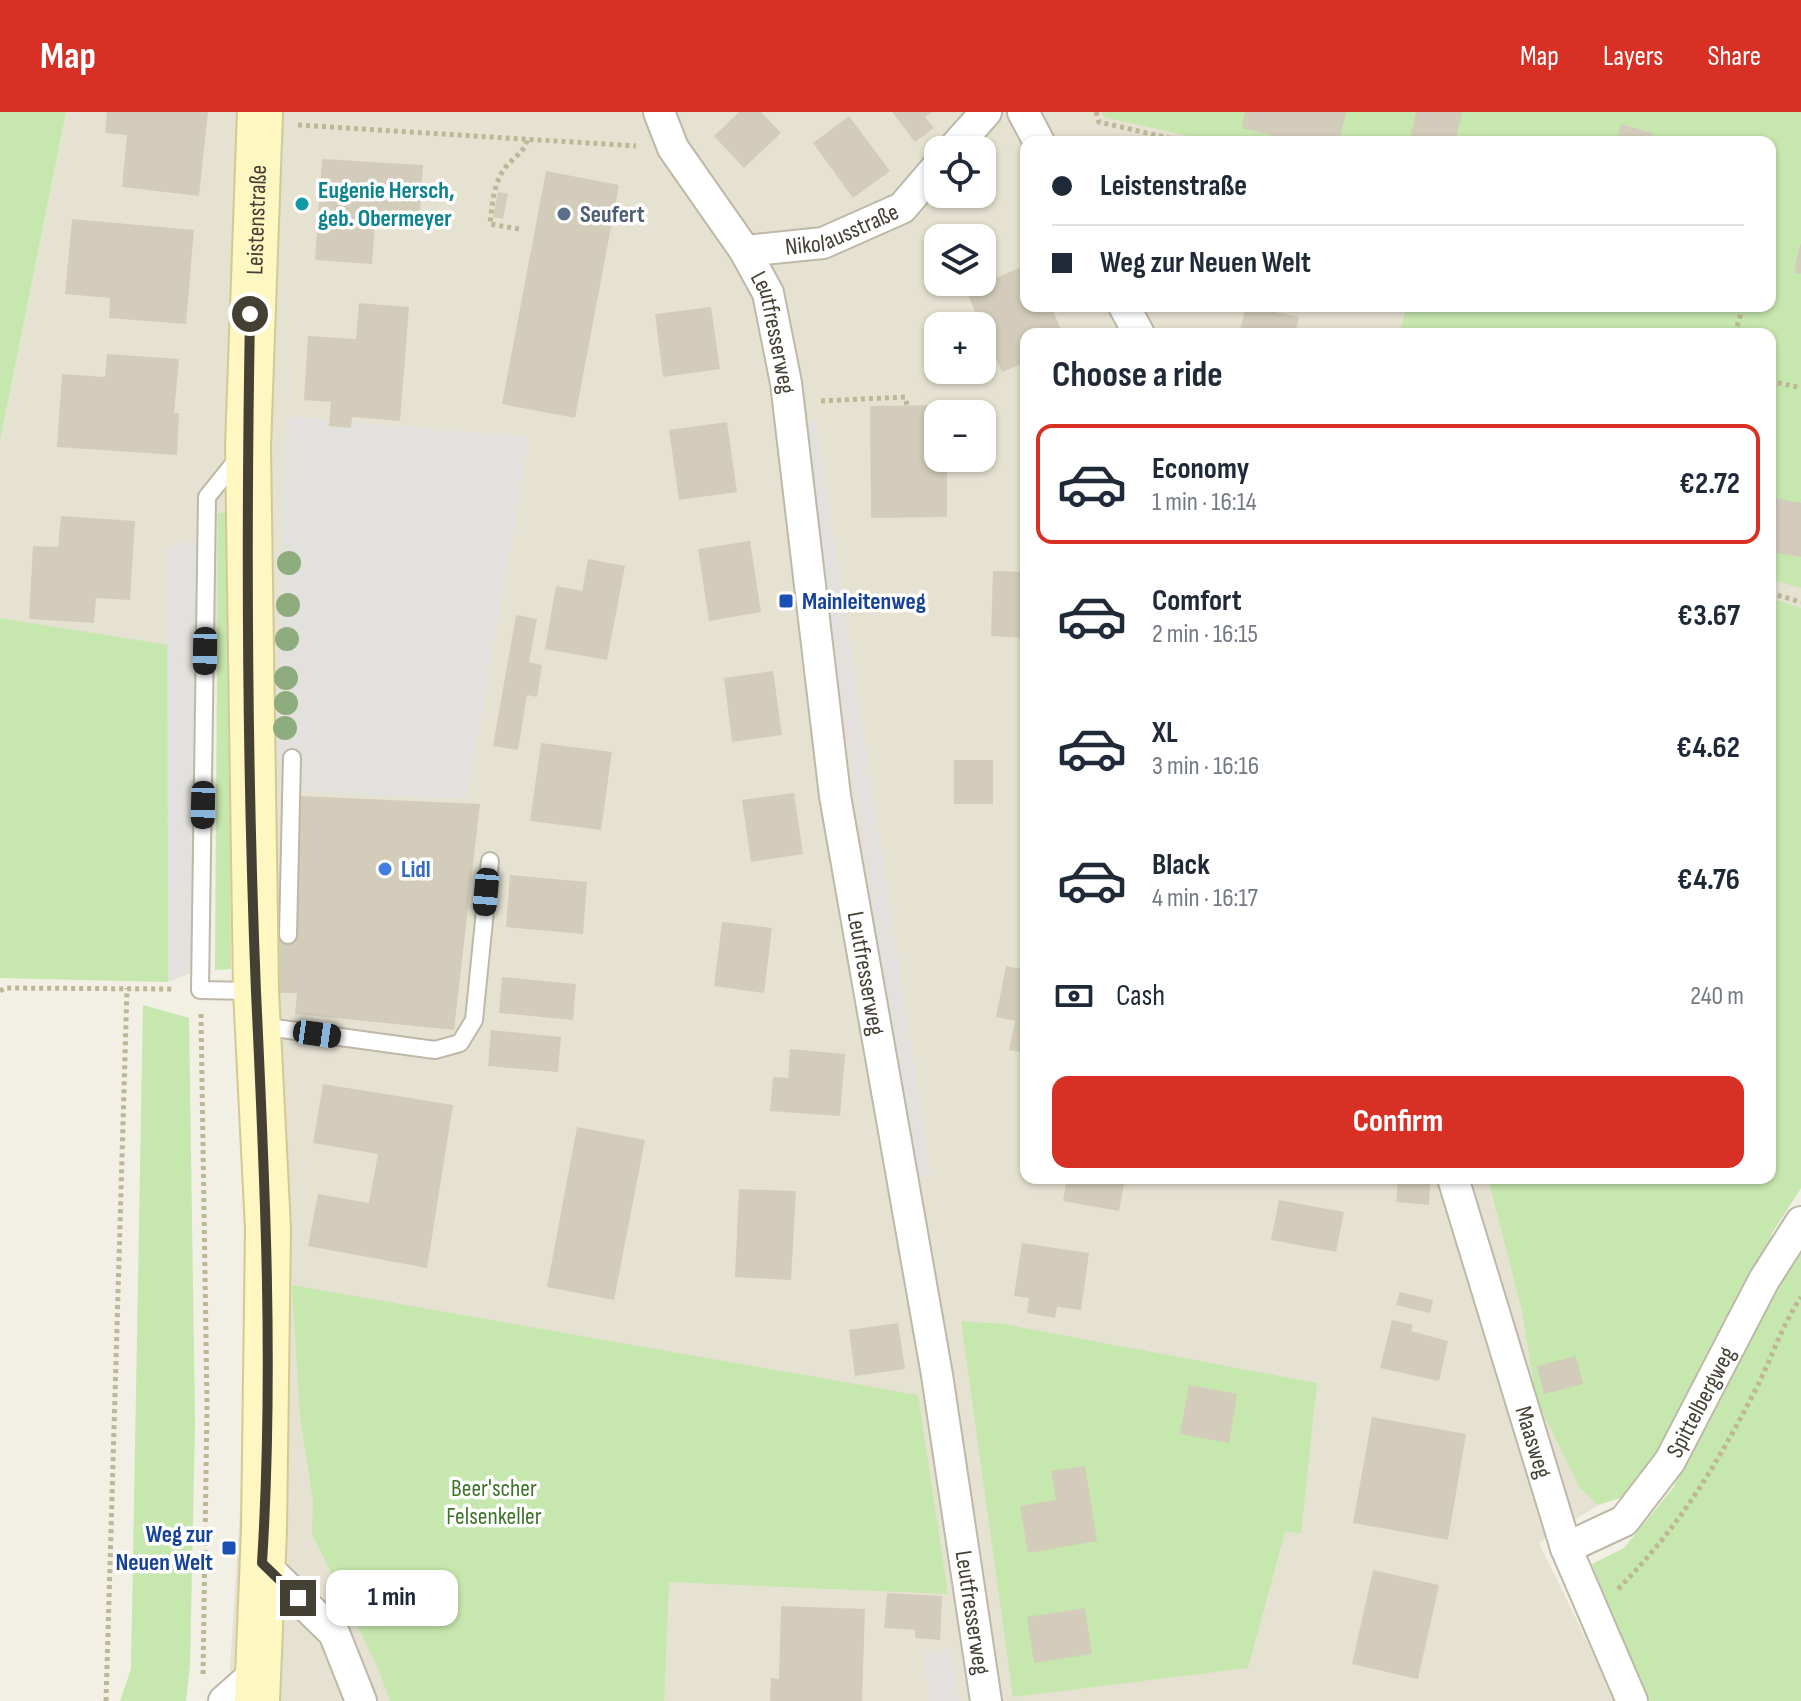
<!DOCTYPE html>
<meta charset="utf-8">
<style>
:root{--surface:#fff;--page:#f2f2f3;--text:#1f2937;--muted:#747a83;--line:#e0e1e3;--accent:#d93025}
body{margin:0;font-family:"Sofia Sans Condensed",sans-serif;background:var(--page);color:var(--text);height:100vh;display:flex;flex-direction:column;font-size:30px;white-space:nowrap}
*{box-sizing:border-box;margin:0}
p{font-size:26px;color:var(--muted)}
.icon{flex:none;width:44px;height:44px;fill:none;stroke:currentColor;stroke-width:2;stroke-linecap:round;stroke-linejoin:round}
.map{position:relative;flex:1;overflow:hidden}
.side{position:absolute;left:1020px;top:216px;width:756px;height:856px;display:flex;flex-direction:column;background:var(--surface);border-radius:16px;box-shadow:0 2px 6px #0004}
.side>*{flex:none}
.top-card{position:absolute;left:1020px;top:24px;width:756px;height:176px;border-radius:16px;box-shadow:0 2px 6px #0004;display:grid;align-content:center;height:176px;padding:0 32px;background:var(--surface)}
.buttons{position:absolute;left:924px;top:24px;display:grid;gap:16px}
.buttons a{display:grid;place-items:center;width:72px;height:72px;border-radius:16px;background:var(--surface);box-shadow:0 2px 6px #0004;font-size:40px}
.end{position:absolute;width:36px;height:36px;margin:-18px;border:10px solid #444034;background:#fff;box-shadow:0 0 0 4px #fff}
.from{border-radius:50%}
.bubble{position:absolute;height:56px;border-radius:16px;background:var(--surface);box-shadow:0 2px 6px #0004;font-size:26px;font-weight:700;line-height:56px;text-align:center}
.car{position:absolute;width:24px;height:48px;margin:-24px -12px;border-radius:10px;box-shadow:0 0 6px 2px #0007;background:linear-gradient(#222 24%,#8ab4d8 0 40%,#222 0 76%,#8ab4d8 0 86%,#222 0)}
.top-card b{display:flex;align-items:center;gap:28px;height:76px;font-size:30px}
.top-card b+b{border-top:2px solid var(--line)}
.top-card i{width:20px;height:20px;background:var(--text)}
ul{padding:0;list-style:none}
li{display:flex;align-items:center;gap:24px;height:120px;margin:0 16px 12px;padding:0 16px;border:4px solid transparent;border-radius:16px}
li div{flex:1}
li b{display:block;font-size:30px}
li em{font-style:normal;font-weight:700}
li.current{border-color:var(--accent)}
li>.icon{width:72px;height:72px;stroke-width:1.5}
h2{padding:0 32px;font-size:36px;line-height:96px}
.pay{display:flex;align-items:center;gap:20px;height:88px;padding:0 32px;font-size:30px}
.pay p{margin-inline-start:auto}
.button{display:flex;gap:16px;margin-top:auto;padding:16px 32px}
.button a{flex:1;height:92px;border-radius:16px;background:var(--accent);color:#fff;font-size:32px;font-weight:700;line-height:92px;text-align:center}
header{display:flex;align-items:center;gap:48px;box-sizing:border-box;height:112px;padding:0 40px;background:var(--accent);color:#fff}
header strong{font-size:38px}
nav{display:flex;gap:44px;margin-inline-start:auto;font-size:28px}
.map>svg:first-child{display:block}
.residential{fill:#e6e2d2;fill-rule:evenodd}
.green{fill:#c6e7ad}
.parking{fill:#e3e1dd}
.building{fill:#d3ccba}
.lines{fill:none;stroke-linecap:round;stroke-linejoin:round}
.lane-casing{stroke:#bdb8a7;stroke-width:20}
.street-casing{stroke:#bdb8a7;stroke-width:34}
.secondary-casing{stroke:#d2c994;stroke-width:48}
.path{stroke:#bfb698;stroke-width:5;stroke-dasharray:4 4;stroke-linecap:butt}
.lane{stroke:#fff;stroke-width:16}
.street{stroke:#fff;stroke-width:30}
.secondary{stroke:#fef7c2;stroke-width:44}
.tree{fill:#8eac7d}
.route{stroke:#444034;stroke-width:10}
.culture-dot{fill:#0f9aa8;stroke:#fff;stroke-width:3}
.service-dot{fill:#5c6f8a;stroke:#fff;stroke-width:3}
.transit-dot{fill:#1a4fb4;stroke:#fff;stroke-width:3}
.shop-dot{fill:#3f7fe0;stroke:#fff;stroke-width:3}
.labels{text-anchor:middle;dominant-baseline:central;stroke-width:7;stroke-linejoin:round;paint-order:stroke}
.culture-label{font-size:24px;font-weight:bold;fill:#0d838f;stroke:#fff;text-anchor:start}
.service-label{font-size:24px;font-weight:bold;fill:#4e5e75;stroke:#fff;text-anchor:start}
.street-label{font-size:24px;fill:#444034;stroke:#fff}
.transit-label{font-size:24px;font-weight:bold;fill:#164399;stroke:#fff;text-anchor:start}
.shop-label{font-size:24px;font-weight:bold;fill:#366cbe;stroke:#fff;text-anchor:start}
.park-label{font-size:24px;fill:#3c7528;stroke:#fff}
</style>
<header>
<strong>Map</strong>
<nav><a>Map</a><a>Layers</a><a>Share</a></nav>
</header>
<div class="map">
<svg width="1801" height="1589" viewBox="0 0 1801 1589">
<rect width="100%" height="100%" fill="#f2efe4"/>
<!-- residential -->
<path class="residential" d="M 66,0 L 1801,0 L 1801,1076 L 1772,1121 L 1758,1168 L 1629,1383 L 1598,1393 L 1539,1431 L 1616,1589 L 228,1589 L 252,1211 L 224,545 L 0,506 L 0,329 ZM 1026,30 L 1770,30 L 1770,194 L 1026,194 ZM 938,38 L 982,38 L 982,82 L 938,82 ZM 938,126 L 982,126 L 982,170 L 938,170 ZM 938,214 L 982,214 L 982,258 L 938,258 ZM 1026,222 L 1770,222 L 1770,1066 L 1026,1066 ZM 938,302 L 982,302 L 982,346 L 938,346 Z"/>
<!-- green -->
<path class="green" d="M 0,0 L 66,0 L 0,329 Z
M 1102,0 L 1801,0 L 1801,476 L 1770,467 L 1770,222 L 1399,222 L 1407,194 L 1750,194 L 1752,199 L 1753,194 L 1770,194 L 1770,30 L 1651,30 L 1653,21 L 1622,12 L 1616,30 L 1216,30 L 1104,5 Z
M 228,400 L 231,857 L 215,858 L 218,401 Z
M 1770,486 L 1801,496 L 1801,1076 L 1772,1121 L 1758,1168 L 1661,1345 L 1629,1383 L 1598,1393 L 1580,1376 L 1536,1287 L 1522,1199 L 1488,1066 L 1770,1066 Z
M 0,506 L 168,533 L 168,870 L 0,866 Z
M 143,893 L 189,906 L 195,1311 L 190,1552 L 186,1589 L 120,1589 L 131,1557 Z
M 1801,1130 L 1801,1589 L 1646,1589 L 1592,1452 L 1624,1436 L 1673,1376 L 1778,1164 Z
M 292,1173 L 918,1283 L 948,1482 L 669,1470 L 664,1589 L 390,1589 L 379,1558 L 312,1422 L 313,1389 L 300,1304 Z
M 961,1209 L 1003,1212 L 1317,1271 L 1301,1421 L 1285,1420 L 1248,1556 L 1013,1585 Z"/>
<!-- parking -->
<path class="parking" d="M 286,304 L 530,325 L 467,687 L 281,679 L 277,627 Z
M 816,309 L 931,1063 L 912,1066 L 802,313 Z
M 196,428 L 196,859 L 168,870 L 167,436 Z
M 951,1537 L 959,1589 L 929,1589 L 923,1541 Z"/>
<!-- building -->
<path class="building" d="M 107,0 L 208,0 L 199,84 L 122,75 L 127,23 L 105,21 Z
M 739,0 L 761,0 L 781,21 L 744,56 L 714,24 Z
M 892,0 L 932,0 L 925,5 L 934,16 L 915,30 Z
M 1245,0 L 1346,0 L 1339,30 L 1300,30 L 1242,16 Z
M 1416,0 L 1462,0 L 1455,30 L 1409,30 Z
M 849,4 L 890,59 L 853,86 L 813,31 Z
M 1621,12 L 1653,21 L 1651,30 L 1616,30 Z
M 322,47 L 423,53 L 419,115 L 375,112 L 372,152 L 315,148 Z
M 546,59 L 619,73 L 575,306 L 502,292 Z
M 498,80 L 508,82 L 503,107 L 493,105 Z
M 72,107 L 194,118 L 186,212 L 109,206 L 110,186 L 65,182 Z
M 1800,132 L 1801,133 L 1801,162 L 1794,161 Z
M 1026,153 L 1026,194 L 1051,194 L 1063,222 L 1026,222 L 1026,250 L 1002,260 L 966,179 Z
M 359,191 L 409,195 L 400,309 L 352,305 L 351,316 L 329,314 L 331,290 L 304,288 L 308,224 L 356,227 Z
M 1246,194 L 1299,205 L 1295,222 L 1239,222 Z
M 711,195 L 720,257 L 663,265 L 655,202 Z
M 107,242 L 179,247 L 174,301 L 179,301 L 177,343 L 57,335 L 62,262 L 105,265 Z
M 946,293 L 946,302 L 938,302 L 938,346 L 947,346 L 947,405 L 871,406 L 870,294 Z
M 727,310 L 737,380 L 679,388 L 669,318 Z
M 1770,385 L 1801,391 L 1801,445 L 1770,440 Z
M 61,404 L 135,409 L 130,488 L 96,486 L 94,511 L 29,507 L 33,434 L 58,435 Z
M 750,429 L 761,500 L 709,509 L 698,437 Z
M 588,447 L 625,454 L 607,548 L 545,537 L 556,474 L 582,479 Z
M 993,459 L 1026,460 L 1026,526 L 991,524 Z
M 516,503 L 537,507 L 529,550 L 542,553 L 537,585 L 527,583 L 518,638 L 493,634 Z
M 773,559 L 782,623 L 732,630 L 724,566 Z
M 541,631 L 612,640 L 601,718 L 530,709 Z
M 954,648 L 993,648 L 993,692 L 954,692 Z
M 794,681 L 803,742 L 751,750 L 742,688 Z
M 300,684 L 480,692 L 454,918 L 295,902 L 297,881 L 280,881 L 279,822 L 297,822 Z
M 510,763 L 587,770 L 583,822 L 506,815 Z
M 722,810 L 772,816 L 764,881 L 714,874 Z
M 1006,854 L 1026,858 L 1026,941 L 1009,938 L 1015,909 L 996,905 Z
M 502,865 L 576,872 L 573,908 L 499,901 Z
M 491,918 L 561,925 L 558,960 L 488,954 Z
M 790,937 L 845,942 L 840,1004 L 770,999 L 773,965 L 788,966 Z
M 323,972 L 453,993 L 427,1156 L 308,1134 L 318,1082 L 369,1091 L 378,1042 L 313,1031 Z
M 577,1015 L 645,1028 L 614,1188 L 547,1175 Z
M 1067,1066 L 1125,1066 L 1119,1099 L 1063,1089 Z
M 1398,1066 L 1430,1069 L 1429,1093 L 1396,1090 Z
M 739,1077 L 796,1079 L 791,1168 L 735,1165 Z
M 1279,1088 L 1344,1100 L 1336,1140 L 1271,1128 Z
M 1022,1131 L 1089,1141 L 1081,1198 L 1057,1195 L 1055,1206 L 1027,1201 L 1029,1186 L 1014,1184 Z
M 1400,1180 L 1433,1188 L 1430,1201 L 1396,1193 Z
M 1392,1208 L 1413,1213 L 1411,1219 L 1448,1229 L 1439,1269 L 1380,1256 Z
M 898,1211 L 905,1257 L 855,1264 L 849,1218 Z
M 1576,1244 L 1583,1272 L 1544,1282 L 1537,1254 Z
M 1189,1273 L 1237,1282 L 1229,1331 L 1180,1322 Z
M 1372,1305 L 1466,1322 L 1448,1428 L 1353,1411 Z
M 1085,1354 L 1097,1429 L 1028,1441 L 1020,1394 L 1056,1388 L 1051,1359 Z
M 1373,1458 L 1439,1473 L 1418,1567 L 1352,1552 Z
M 887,1481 L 942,1484 L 940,1528 L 915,1526 L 915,1518 L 884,1516 Z
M 781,1494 L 865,1497 L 862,1589 L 770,1589 L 771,1566 L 779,1567 Z
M 1085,1496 L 1092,1542 L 1034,1551 L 1027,1505 Z"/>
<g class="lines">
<!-- lane casing -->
<g class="lane-casing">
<path id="lane" d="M 239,345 L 207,385 L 200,878 L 253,879
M 288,823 L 292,646
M 260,914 L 435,938 L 460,931 L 474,908 L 490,749"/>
</g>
<!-- street casing -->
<g class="street-casing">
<g id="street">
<path id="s1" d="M 659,0 L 673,36 L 745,139 L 768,181 L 786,271 L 835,684 L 937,1263 L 986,1589"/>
<path d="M 1023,0 L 1039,30"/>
<path d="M 952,38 L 986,0"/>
<path id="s2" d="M 745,139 L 823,131 L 902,96 L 938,54"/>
<path d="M 1124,194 L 1139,222"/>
<path id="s3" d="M 1453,1066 L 1566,1436 L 1632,1589"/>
<path id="s4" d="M 1566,1436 L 1624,1409 L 1670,1349 L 1764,1168 L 1801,1110"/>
<path d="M 262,1451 L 334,1521 L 361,1589"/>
<path d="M 224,1589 L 258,1559"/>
</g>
</g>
<!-- secondary casing -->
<g class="secondary-casing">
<g id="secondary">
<path id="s5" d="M 257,1589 L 264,1418 L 268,1117 L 256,879 L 248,335 L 260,0"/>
</g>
</g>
<!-- path -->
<path class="path" d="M 1096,0 L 1099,10 L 1186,30
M 298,13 L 636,34
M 519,117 L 490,112 C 492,95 493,77 501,62 C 508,48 526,41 527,27
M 1735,222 L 1743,194
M 1770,269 L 1801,276
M 821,289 L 905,285 L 907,293
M 1770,481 L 1801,490
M 0,879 L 5,876 L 174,877
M 201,902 L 207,1293 L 203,1563
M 1618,1477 C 1680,1414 1714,1357 1755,1279 C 1771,1248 1781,1215 1801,1185
M 106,1589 L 127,876"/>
<!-- lane -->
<use href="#lane" class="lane"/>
<!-- street -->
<use href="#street" class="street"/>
<!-- secondary -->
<use href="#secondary" class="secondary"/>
</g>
<!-- trees -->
<g class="tree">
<circle cx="289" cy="451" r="12"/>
<circle cx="288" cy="493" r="12"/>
<circle cx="287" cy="527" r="12"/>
<circle cx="286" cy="566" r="12"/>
<circle cx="286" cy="591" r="12"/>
<circle cx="285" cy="616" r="12"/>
</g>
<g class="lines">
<!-- route -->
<path class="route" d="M 250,202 C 246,428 247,655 256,880 C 265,1070 274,1260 262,1451 L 298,1486"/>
</g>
<!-- markers -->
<circle class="culture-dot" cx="302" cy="92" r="8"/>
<circle class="service-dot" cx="564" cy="102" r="8"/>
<g class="transit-dot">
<rect x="778" y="481" width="16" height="16" rx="4"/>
<rect x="221" y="1428" width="16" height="16" rx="4"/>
</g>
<circle class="shop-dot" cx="385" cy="757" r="8"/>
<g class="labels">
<!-- culture labels -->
<g class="culture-label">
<text x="318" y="78">Eugenie Hersch,<tspan x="318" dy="28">geb. Obermeyer</tspan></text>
</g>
<!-- service labels -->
<g class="service-label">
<text x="580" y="102">Seufert</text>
</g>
<!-- street labels -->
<g class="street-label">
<text stroke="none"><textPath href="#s5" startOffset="1482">Leistenstraße</textPath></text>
<text stroke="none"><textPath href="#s2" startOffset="100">Nikolausstraße</textPath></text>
<text stroke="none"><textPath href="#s1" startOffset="252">Leutfresserweg</textPath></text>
<text stroke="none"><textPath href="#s1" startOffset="900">Leutfresserweg</textPath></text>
<text stroke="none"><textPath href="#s4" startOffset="206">Spittelbergweg</textPath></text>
<text stroke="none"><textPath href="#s3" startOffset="276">Maasweg</textPath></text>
<text stroke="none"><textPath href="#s1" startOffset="1548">Leutfresserweg</textPath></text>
</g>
<!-- transit labels -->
<g class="transit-label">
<text x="802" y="489">Mainleitenweg</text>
<text x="213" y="1422" text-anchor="end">Weg zur<tspan x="213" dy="28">Neuen Welt</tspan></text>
</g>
<!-- shop labels -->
<g class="shop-label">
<text x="401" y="757">Lidl</text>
</g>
<!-- park labels -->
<g class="park-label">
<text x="494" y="1376">Beer'scher<tspan x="494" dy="28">Felsenkeller</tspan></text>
</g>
</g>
</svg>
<div class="buttons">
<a><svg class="icon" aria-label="locate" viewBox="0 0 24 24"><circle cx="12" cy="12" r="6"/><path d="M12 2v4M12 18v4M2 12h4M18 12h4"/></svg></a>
<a><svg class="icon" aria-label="layers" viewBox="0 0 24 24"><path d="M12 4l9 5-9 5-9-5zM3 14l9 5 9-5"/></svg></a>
<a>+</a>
<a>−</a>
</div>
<i class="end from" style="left:250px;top:202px"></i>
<i class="end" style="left:298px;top:1486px"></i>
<div class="bubble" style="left:326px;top:1458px;width:132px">1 min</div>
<i class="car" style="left:205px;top:539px;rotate:181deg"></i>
<i class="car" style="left:203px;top:693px;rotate:181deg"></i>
<i class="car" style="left:486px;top:780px;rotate:185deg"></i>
<i class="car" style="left:317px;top:922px;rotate:98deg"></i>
<div class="top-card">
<b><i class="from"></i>Leistenstraße</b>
<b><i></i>Weg zur Neuen Welt</b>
</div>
<section class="side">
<h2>Choose a ride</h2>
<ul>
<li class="current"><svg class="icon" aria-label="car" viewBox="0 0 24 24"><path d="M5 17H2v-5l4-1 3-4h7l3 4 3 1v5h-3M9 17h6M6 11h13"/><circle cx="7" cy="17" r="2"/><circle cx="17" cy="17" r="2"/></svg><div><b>Economy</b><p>1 min · 16:14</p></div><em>€2.72</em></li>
<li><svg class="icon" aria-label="car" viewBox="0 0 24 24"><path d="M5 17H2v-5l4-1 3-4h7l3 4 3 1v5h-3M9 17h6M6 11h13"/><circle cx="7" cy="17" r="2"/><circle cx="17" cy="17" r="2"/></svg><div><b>Comfort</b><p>2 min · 16:15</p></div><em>€3.67</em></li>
<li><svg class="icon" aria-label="car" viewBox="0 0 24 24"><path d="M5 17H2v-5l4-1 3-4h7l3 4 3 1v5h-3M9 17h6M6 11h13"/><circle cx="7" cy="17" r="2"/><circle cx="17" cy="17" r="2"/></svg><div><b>XL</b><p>3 min · 16:16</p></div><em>€4.62</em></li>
<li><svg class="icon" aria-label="car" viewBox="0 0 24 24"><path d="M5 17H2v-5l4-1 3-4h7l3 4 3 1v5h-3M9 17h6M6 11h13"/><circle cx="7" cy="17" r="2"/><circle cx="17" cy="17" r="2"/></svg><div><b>Black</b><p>4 min · 16:17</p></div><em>€4.76</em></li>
</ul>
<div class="pay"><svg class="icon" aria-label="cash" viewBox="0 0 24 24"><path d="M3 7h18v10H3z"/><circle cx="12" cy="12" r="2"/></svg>Cash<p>240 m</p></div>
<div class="button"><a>Confirm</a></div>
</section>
</div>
